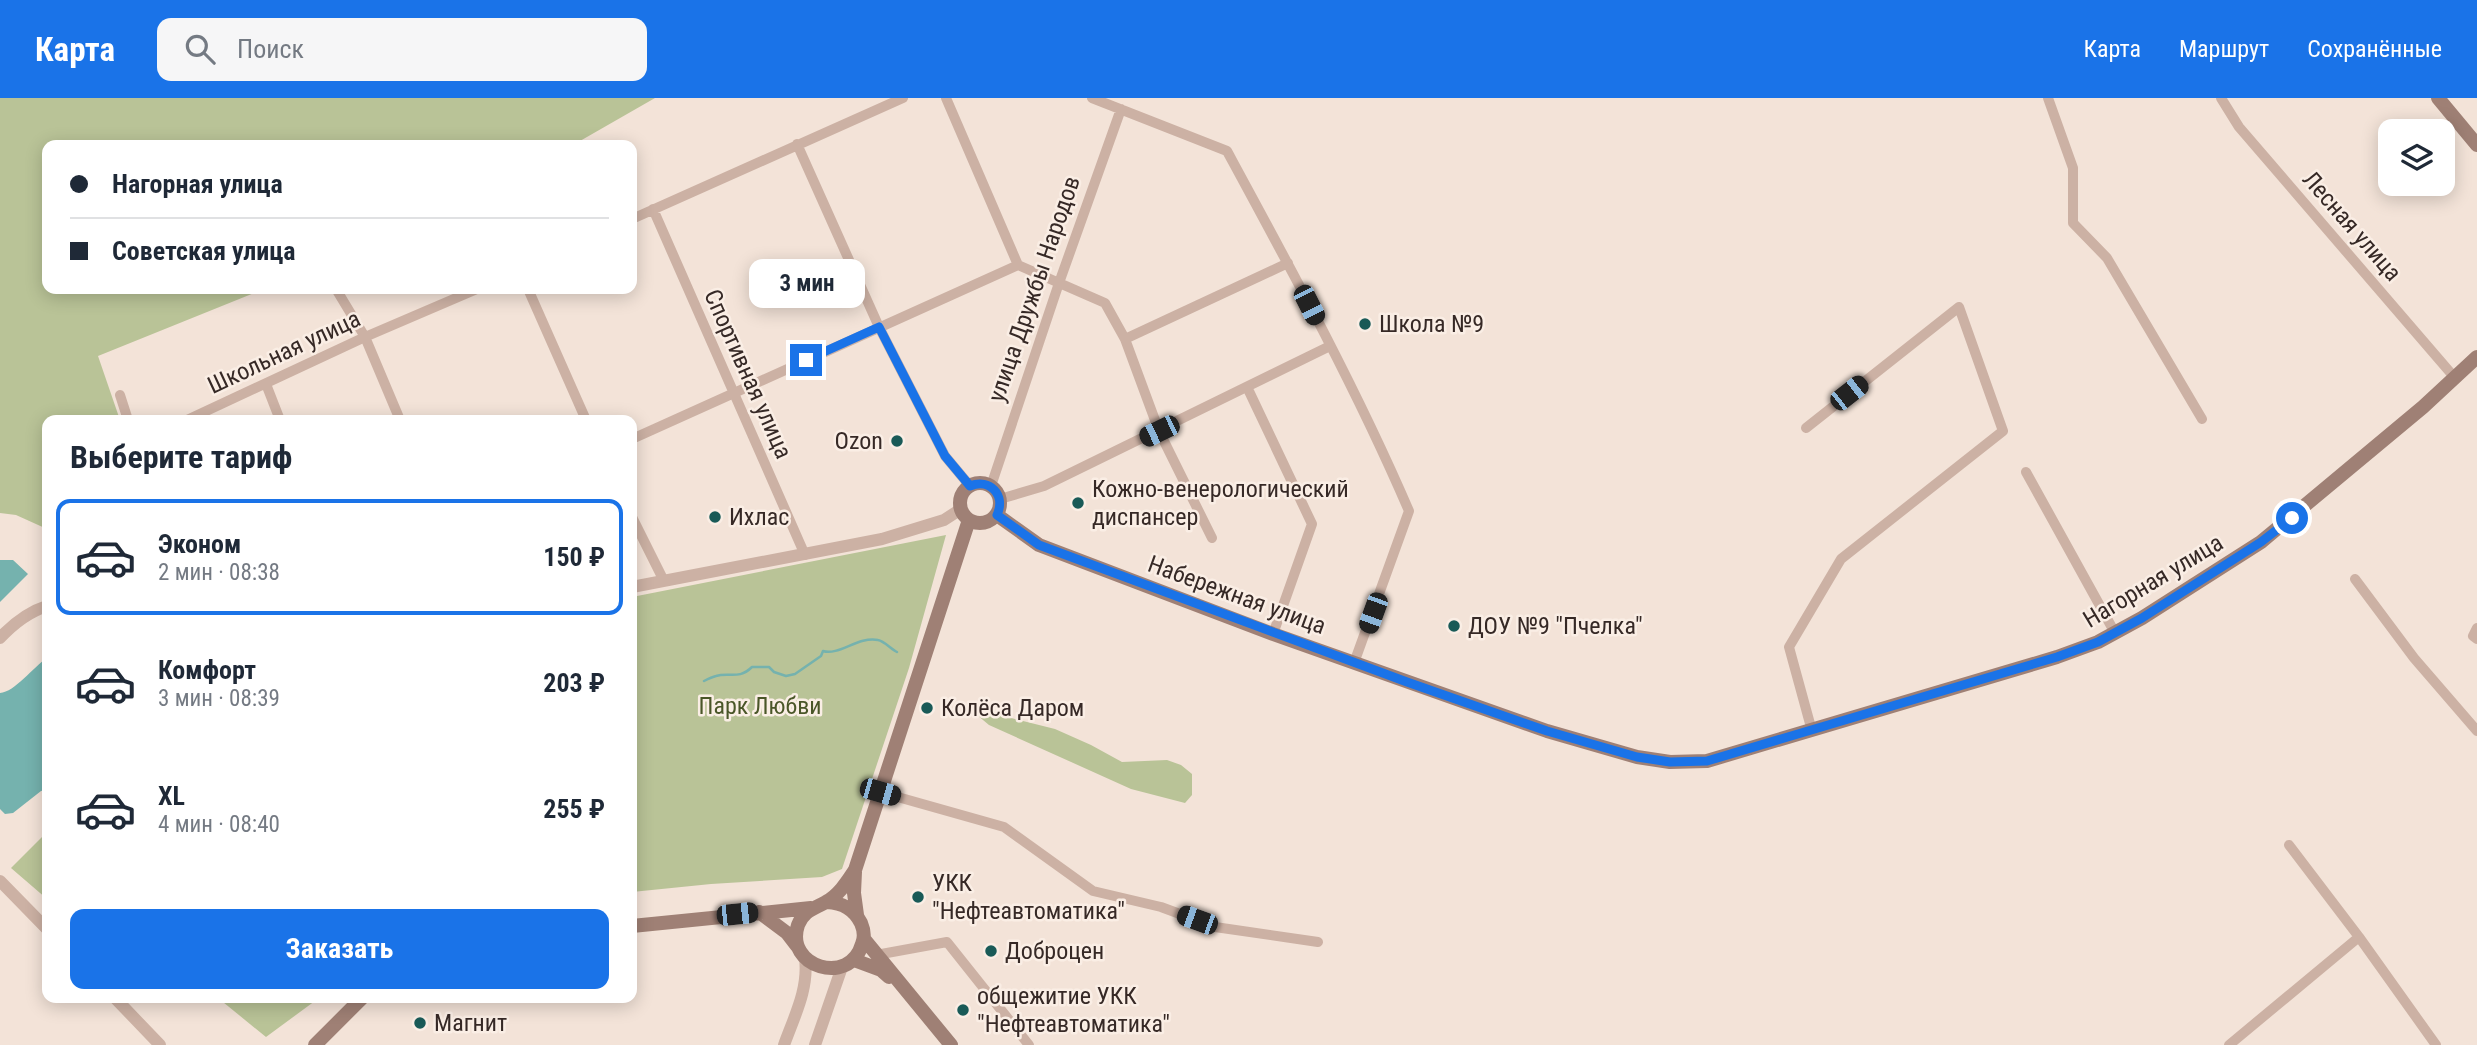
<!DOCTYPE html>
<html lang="ru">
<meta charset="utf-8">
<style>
:root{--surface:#fff;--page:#f6f6f7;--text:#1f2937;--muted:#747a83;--line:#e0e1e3;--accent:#1a73e8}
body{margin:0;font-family:"Roboto Condensed",sans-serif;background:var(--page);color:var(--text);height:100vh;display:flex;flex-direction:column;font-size:26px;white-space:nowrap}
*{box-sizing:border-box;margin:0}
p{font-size:23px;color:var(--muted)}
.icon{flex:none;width:38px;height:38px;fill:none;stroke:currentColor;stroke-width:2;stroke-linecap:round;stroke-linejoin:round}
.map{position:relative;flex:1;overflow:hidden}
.panel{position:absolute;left:42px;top:317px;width:595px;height:588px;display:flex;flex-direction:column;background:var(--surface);border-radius:14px;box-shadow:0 4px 18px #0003}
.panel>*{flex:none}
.hud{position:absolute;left:42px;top:42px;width:595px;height:154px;border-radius:14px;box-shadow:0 4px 18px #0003;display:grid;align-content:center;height:154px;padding:0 28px;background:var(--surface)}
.fabs{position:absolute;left:2378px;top:21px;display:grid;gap:14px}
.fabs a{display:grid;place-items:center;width:77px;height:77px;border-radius:14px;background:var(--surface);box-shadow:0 4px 18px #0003;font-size:35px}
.end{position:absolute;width:32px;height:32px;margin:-16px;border:9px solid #1a73e8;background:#fff;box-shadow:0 0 0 4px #fff}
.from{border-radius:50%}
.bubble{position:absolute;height:49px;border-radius:14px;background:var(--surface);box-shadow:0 4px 18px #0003;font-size:23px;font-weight:700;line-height:49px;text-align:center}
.car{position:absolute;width:21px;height:42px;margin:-21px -10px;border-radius:9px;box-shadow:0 0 5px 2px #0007;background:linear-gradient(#222 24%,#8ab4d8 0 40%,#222 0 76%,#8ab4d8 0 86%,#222 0)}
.hud b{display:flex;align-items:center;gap:24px;height:66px;font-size:26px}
.hud b+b{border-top:2px solid var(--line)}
.hud i{width:18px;height:18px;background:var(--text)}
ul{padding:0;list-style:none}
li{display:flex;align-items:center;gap:21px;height:116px;margin:0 14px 10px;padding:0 14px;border:4px solid transparent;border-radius:14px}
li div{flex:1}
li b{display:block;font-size:26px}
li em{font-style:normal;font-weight:700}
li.active{border-color:var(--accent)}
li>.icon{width:63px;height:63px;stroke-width:1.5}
h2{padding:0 28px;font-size:32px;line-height:84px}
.action{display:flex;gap:14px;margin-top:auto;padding:14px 28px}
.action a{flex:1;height:80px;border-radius:14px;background:var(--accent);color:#fff;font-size:28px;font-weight:700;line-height:80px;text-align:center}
header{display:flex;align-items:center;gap:42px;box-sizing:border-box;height:98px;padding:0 35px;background:var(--accent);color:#fff}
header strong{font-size:33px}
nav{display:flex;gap:38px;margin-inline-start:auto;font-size:24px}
.search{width:490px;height:63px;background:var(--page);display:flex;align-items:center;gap:18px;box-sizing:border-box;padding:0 24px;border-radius:14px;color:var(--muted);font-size:26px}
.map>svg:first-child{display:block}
.green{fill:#b9c397}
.water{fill:#75b2ae}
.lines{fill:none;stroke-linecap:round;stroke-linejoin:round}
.stream{stroke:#75b2ae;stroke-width:2.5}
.minor{stroke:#ccb1a4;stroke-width:10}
.tertiary{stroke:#ccb1a4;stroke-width:12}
.secondary{stroke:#9f8075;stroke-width:14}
.route{stroke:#1a73e8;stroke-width:9}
.poi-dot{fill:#195a57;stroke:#faeee5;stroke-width:2.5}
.labels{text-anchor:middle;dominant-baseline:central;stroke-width:5;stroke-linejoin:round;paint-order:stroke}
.street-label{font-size:24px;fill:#362926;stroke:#faeee5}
.poi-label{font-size:24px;fill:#362926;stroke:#faeee5;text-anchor:start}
.park-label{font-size:24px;fill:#4a5628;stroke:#faeee5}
</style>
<header>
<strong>Карта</strong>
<div class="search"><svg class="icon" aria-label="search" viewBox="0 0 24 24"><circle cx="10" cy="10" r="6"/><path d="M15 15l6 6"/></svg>Поиск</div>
<nav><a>Карта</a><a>Маршрут</a><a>Сохранённые</a></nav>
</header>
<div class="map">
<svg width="2477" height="947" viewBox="0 0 2477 947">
<rect width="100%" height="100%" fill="#f3e3d8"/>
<!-- green -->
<path class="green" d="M 0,0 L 655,0 L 573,47 L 47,47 L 47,191 L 264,191 L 98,258 L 120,322 L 47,322 L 47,431 L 16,417 L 0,415 Z
M 946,437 L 909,570 L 842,771 L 822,779 L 711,786 L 632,794 L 632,499 Z
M 980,609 L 1007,619 L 1055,631 L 1091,647 L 1122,664 L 1167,662 L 1181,667 L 1192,676 L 1192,697 L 1185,705 L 1131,691 L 989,627 L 977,617 Z
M 42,739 L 47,743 L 47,801 L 11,770 Z
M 218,900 L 319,900 L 266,939 Z"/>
<!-- water -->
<path class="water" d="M 0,462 L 13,462 L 28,476 L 0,504 Z
M 47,560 L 47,692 L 41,693 L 13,715 L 5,716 L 0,711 L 0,595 C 15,594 33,569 47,560 Z"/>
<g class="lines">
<!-- stream -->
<path class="stream" d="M 704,583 C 708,581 712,579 716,578 C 729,574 739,582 752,569 L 769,569 L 774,574 L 786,578 L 795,576 L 821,558 L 823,553 C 839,558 858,538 878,542 C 884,543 891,551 897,554"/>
<!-- minor -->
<path class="minor" d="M 946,0 L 1018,167
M 1092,0 L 1227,53 C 1291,171 1356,290 1409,413 L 1354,565
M 2048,0 L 2073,70 L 2073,125 L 2107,160 L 2202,321
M 2221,0 L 2239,29 L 2455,280
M 797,46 L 879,229 L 945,358 L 970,388
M 653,111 L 805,457
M 632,121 L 903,0
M 336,191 L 365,239 L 400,322
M 528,191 L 586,322
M 1125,241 L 1288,165
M 266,286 L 280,322
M 1247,289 L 1312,426 L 1273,536
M 120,297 L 128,322
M 187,322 L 365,239 L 477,191
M 1806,330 L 1959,209 L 2003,333 L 1841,461 L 1789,549 L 1812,633
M 632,341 L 1018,167 L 1105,205 L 1125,241 L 1159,333 L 1212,440
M 2026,374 L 2115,535
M 991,388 L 1059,185 L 1121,11
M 1000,401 L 1044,388 L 1330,248
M 632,419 L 664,483
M 2355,481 L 2414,560 L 2477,633
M 2477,530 L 2473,538 L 2477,541
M 880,694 L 1004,729 L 1093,793 L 1161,809 L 1215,829 L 1318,844
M 2289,747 L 2359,839 L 2436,947
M 876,857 L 947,844 L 1029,947
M 2229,947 L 2359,839"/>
<!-- tertiary -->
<path class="tertiary" d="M 632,489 L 882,441 L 944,422 L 961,411
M 0,540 C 14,525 28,514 47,508
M 0,783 L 47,831
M 115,900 L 160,947
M 784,947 C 794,919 809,891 805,860
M 815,947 L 842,869"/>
<!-- secondary -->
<path class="secondary" d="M 2438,0 L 2477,47
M960 405a20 20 0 1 1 40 0a20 20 0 1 1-40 0Z
M 997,417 L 1039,447 L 1273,536 L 1547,633 L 1637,659 L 1670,664 L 1707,663 L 2057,559 L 2098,544 L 2142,520 L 2261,444 L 2423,309 L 2477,259
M 855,774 L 854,795 L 857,817
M 827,804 C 843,805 854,811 861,825 C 864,832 865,839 862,846 C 850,889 784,869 798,827 C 804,812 814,811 826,804 C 839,797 847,784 855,772 L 969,422
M 759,814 L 787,835 L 797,848
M 632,828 L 811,810
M 864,841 L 951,947
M 854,862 L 881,872 L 889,879
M 315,947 L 362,900"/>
</g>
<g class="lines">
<!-- route -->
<path class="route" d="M 806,262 L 879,229 L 945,358 L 970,388 C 990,380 1006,397 997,417 L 1039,447 L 1407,584 L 1547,633 L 1637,659 L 1670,664 L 1707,663 L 2057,559 L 2098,544 L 2142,520 L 2261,444 L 2292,420"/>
</g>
<!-- markers -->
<g class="poi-dot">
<circle cx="1365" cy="226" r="7"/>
<circle cx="897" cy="343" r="7"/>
<circle cx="1078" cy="405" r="7"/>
<circle cx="715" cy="419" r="7"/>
<circle cx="1454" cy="528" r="7"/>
<circle cx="927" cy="610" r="7"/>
<circle cx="918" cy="799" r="7"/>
<circle cx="991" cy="853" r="7"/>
<circle cx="963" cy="912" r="7"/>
<circle cx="420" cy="925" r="7"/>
</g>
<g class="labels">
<!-- street labels -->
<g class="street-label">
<text transform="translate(2352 128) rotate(49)">Лесная улица</text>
<text transform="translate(1034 191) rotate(-71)">улица Дружбы Народов</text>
<text transform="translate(284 254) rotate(-25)">Школьная улица</text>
<text transform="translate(748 276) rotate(66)">Спортивная улица</text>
<text transform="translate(2153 483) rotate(-31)">Нагорная улица</text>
<text transform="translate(1237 497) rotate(20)">Набережная улица</text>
</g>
<!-- poi labels -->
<g class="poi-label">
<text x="1379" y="226">Школа №9</text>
<text x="883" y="343" text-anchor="end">Ozon</text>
<text x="1092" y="391">Кожно-венерологический<tspan x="1092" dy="28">диспансер</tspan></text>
<text x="729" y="419">Ихлас</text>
<text x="1468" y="528">ДОУ №9 "Пчелка"</text>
<text x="941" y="610">Колёса Даром</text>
<text x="932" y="785">УКК<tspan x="932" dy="28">"Нефтеавтоматика"</tspan></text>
<text x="1005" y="853">Доброцен</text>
<text x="977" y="898">общежитие УКК<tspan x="977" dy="28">"Нефтеавтоматика"</tspan></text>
<text x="434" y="925">Магнит</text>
</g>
<!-- park labels -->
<g class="park-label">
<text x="760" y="608">Парк Любви</text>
</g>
</g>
</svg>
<div class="fabs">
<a><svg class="icon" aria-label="layers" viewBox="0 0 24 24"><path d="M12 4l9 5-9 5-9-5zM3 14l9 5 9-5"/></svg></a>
</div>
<i class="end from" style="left:2292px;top:420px"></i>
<i class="end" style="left:806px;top:262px"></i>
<div class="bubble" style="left:749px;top:161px;width:116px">3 мин</div>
<i class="car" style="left:1309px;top:207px;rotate:153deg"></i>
<i class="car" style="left:1849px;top:295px;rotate:52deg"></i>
<i class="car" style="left:1159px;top:333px;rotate:244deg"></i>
<i class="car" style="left:1373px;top:515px;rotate:200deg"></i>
<i class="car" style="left:880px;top:694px;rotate:106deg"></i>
<i class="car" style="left:737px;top:816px;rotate:84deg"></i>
<i class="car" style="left:1197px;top:822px;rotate:290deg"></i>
<div class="hud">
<b><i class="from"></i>Нагорная улица</b>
<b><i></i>Советская улица</b>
</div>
<section class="panel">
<h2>Выберите тариф</h2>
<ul>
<li class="active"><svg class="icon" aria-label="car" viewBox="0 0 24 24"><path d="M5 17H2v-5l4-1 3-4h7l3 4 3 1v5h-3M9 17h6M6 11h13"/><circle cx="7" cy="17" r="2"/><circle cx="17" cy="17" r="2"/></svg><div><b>Эконом</b><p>2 мин · 08:38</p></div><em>150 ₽</em></li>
<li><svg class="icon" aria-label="car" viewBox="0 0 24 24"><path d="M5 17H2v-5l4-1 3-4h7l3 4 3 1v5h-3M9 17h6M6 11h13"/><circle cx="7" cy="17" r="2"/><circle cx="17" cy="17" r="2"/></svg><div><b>Комфорт</b><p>3 мин · 08:39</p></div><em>203 ₽</em></li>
<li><svg class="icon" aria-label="car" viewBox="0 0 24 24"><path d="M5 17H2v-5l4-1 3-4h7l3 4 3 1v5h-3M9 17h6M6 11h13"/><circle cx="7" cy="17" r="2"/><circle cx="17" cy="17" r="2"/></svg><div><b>XL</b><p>4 мин · 08:40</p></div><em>255 ₽</em></li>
</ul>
<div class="action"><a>Заказать</a></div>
</section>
</div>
